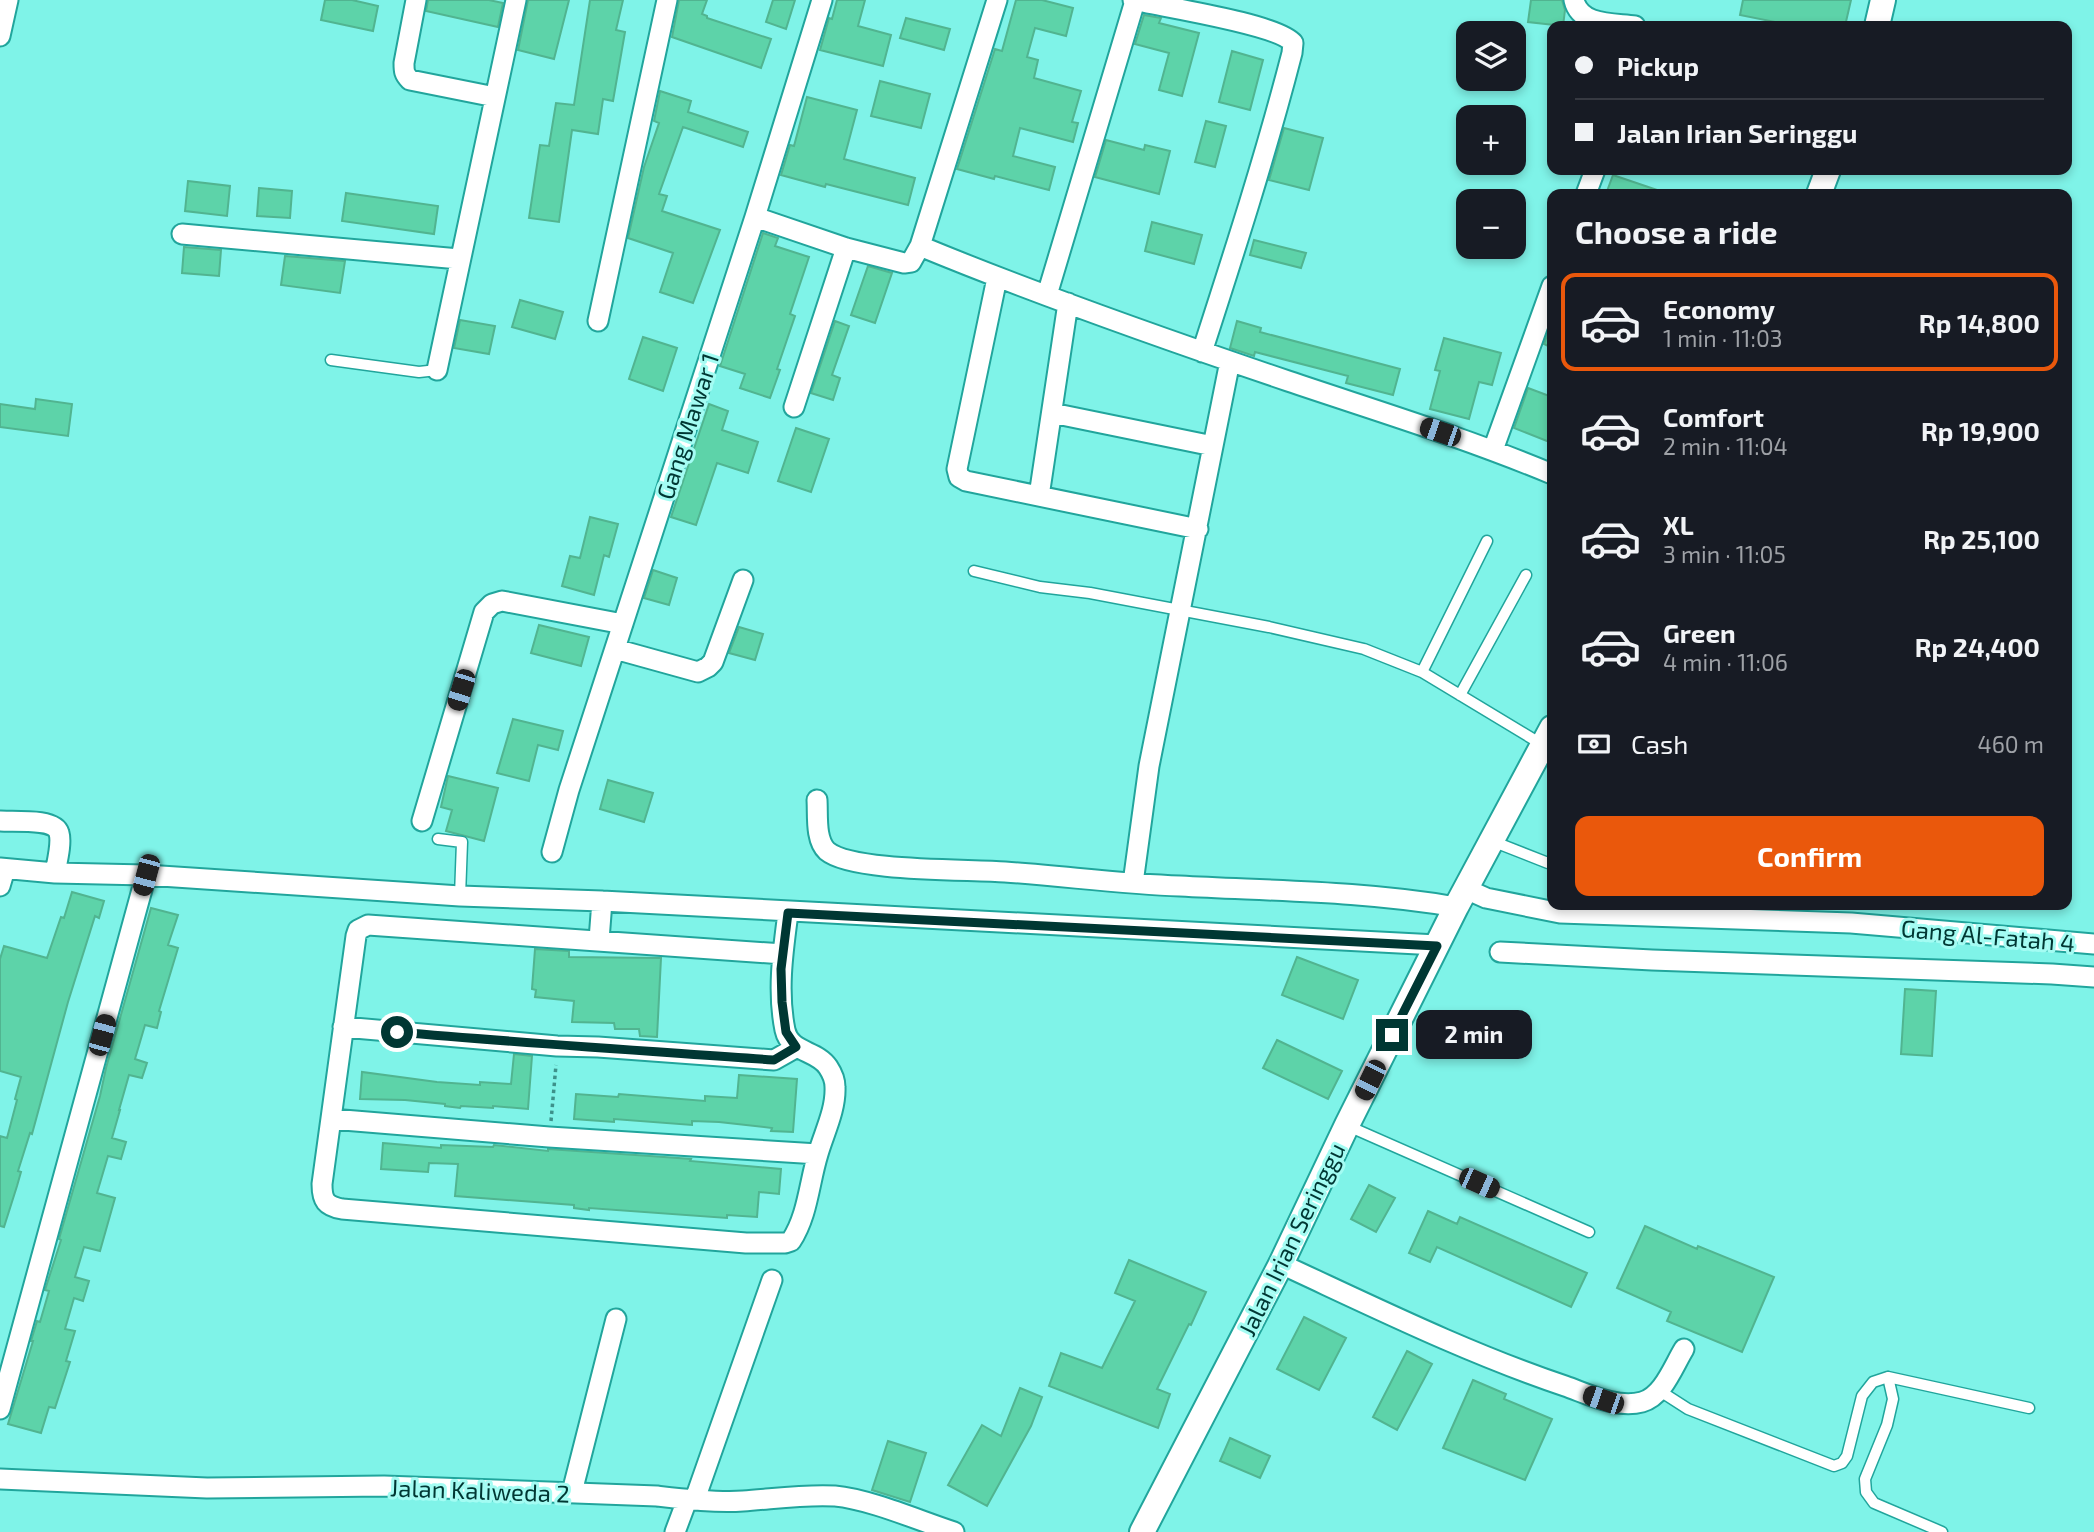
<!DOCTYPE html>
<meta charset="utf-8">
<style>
:root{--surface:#171b24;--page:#20242c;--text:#f1f3f6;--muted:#9ea1a6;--line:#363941;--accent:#ea580c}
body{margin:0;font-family:"Exo 2",sans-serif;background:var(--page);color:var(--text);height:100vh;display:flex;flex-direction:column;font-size:26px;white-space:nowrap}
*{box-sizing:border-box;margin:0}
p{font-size:23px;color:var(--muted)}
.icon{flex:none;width:38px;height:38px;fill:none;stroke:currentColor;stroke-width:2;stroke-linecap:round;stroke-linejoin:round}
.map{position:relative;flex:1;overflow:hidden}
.drawer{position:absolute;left:1547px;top:189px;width:525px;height:721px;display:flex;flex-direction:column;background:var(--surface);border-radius:14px;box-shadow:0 4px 10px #0003}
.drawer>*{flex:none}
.top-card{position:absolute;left:1547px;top:21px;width:525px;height:154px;border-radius:14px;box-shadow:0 4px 10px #0003;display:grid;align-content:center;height:154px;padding:0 28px;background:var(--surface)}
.fabs{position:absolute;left:1456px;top:21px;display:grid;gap:14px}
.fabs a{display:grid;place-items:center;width:70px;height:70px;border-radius:14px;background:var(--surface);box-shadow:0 4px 10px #0003;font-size:35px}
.end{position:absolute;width:32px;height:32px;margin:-16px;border:9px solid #003733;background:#fff;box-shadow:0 0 0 4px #fff}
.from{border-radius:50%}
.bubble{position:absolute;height:49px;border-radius:14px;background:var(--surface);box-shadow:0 4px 10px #0003;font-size:23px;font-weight:700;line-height:49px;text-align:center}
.car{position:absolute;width:21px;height:42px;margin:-21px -10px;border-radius:9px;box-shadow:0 0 5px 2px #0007;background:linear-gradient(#222 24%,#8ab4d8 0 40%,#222 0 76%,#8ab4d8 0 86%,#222 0)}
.top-card b{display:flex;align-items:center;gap:24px;height:66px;font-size:26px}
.top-card b+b{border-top:2px solid var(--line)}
.top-card i{width:18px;height:18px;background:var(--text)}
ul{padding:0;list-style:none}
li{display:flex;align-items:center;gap:21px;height:98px;margin:0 14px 10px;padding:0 14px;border:4px solid transparent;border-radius:14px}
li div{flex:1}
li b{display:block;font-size:26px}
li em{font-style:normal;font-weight:700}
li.active{border-color:var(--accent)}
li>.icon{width:63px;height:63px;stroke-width:1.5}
h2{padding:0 28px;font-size:32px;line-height:84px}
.pay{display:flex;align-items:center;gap:18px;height:77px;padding:0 28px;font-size:26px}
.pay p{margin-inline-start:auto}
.button{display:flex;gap:14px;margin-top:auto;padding:14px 28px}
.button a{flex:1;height:80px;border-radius:14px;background:var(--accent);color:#fff;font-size:28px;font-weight:700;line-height:80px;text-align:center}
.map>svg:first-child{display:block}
.building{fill:#5dd3a9;stroke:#51b490;stroke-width:2}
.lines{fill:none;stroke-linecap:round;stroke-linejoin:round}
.service-casing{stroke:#21a59c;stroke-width:13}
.minor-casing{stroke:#21a59c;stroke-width:23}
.tertiary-casing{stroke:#21a59c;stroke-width:28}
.path{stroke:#3d918a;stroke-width:3.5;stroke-dasharray:3.5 3.5;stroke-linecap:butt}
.service{stroke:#fff;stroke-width:10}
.minor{stroke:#fff;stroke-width:19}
.tertiary{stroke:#fff;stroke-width:24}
.route{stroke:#003733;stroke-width:9}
.labels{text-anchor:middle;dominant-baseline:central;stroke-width:6;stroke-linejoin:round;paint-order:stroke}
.street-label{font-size:24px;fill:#003733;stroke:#a4fcf3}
</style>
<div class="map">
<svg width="2094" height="1532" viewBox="0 0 2094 1532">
<rect width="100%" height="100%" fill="#7ff3e8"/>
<!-- building -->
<path class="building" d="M 325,0 L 352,0 L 378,6 L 373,31 L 321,20 Z
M 428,0 L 489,0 L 503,3 L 498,27 L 426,11 Z
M 528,0 L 569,0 L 554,59 L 518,50 Z
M 590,0 L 623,0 L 616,30 L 625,32 L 613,101 L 603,99 L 598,134 L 572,130 L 559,222 L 529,218 L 540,145 L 549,146 L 556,103 L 574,105 Z
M 679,0 L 707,0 L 702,14 L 707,16 L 707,18 L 771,39 L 761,68 L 672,37 Z
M 773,0 L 795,0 L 786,29 L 766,22 Z
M 837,0 L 865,0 L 858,26 L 891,35 L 883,66 L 820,50 L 829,18 L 832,19 Z
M 1016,0 L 1042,0 L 1073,8 L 1066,36 L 1035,28 L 1027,57 L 1038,60 L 1034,78 L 1081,91 L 1072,122 L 1078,123 L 1073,142 L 1020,128 L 1013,156 L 1055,167 L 1049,190 L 995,176 L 994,179 L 957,169 L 995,49 L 1002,51 Z
M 1531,0 L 1562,0 L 1565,10 L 1563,26 L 1528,22 Z
M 1743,0 L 1851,0 L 1845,26 L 1795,26 L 1740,15 Z
M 1144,15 L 1161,18 L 1159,23 L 1199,33 L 1182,96 L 1159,90 L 1169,53 L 1135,44 Z
M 906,18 L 950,29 L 944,50 L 900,38 Z
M 1232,51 L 1263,60 L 1250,110 L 1219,102 Z
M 880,81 L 930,94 L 921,128 L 871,116 Z
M 660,91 L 691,101 L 688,112 L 748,132 L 743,147 L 683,127 L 659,194 L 667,196 L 662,211 L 720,230 L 693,303 L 660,292 L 673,253 L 628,238 L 644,167 L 659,123 L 654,121 Z
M 807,97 L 857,110 L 844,159 L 915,178 L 908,205 L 826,184 L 825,187 L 781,175 L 790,145 L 794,146 Z
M 1206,121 L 1226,126 L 1215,167 L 1195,162 Z
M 1284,128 L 1323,138 L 1309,190 L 1269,180 Z
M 1106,140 L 1144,150 L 1145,145 L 1170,151 L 1159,194 L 1095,177 Z
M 1613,175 L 1663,192 L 1663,194 L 1606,194 Z
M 188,181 L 230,186 L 227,216 L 185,211 Z
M 259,188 L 292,191 L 290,218 L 257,216 Z
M 346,193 L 438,206 L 434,234 L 342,221 Z
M 1152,222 L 1202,235 L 1194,264 L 1145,251 Z
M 763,233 L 778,238 L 775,246 L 809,257 L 790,314 L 795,316 L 777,369 L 780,370 L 770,398 L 740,388 L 745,374 L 720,366 Z
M 1254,240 L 1306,253 L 1301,268 L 1250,255 Z
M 184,247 L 221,250 L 219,276 L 182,273 Z
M 285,256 L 345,261 L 340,293 L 281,285 Z
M 868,266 L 892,273 L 875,323 L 851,315 Z
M 520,300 L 563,312 L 555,339 L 512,327 Z
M 460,320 L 495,326 L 489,354 L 454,348 Z
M 835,321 L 849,326 L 832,375 L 840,378 L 833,400 L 811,393 Z
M 1237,321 L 1261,328 L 1260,332 L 1400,369 L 1393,395 L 1346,383 L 1348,376 L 1255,352 L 1254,356 L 1230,348 Z
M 1552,321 L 1552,348 L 1544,344 Z
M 643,337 L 677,348 L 663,391 L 629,379 Z
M 1444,338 L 1501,353 L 1492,385 L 1479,382 L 1469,419 L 1430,409 L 1440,371 L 1435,370 Z
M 1528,388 L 1552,397 L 1552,443 L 1514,428 Z
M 36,399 L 72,404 L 68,436 L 0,427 L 0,404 L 35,409 Z
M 709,404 L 728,411 L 722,430 L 758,442 L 748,473 L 717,463 L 696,525 L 671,517 Z
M 796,428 L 829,439 L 811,492 L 778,481 Z
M 590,517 L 618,524 L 609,557 L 604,555 L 594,595 L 562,586 L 570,556 L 580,558 Z
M 653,570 L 677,578 L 669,605 L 644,598 Z
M 539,625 L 589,637 L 581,666 L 531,653 Z
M 739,627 L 763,634 L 755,660 L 729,653 Z
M 513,719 L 563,731 L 558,750 L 538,745 L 529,781 L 497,773 Z
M 448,776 L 498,788 L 484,841 L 446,831 L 452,810 L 441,807 Z
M 608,780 L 653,793 L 644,822 L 600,809 Z
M 72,892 L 104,901 L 99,918 L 95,916 L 68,1002 L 32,1134 L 30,1133 L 18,1171 L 21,1172 L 17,1186 L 4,1227 L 0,1226 L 0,1136 L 7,1138 L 17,1100 L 15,1099 L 21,1077 L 0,1071 L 0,959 L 4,946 L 47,958 L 61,917 L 64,918 Z
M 151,908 L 178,915 L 168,945 L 178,948 L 159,1011 L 161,1012 L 157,1028 L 145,1025 L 135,1059 L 147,1063 L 142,1078 L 129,1075 L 119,1110 L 120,1110 L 112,1138 L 126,1142 L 121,1159 L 108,1156 L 97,1193 L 115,1198 L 100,1251 L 84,1247 L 75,1277 L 89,1281 L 83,1301 L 74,1298 L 65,1329 L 75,1331 L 66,1361 L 70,1362 L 55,1408 L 49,1407 L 41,1433 L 8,1424 L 33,1341 L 31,1341 L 37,1321 L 40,1322 L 49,1291 L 45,1290 L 61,1240 L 59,1239 L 100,1096 L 106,1068 Z
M 535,949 L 569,951 L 569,957 L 661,958 L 657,1037 L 640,1036 L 639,1029 L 615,1029 L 614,1023 L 572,1022 L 574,1001 L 535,997 L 536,990 L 532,989 Z
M 1297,957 L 1358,980 L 1343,1019 L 1282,995 Z
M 1905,989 L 1936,991 L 1932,1056 L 1901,1054 Z
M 1277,1040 L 1342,1071 L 1328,1099 L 1263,1068 Z
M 514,1054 L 532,1056 L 528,1109 L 493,1106 L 493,1108 L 461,1106 L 460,1108 L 445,1106 L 445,1104 L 405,1100 L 360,1099 L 362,1072 L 437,1082 L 480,1085 L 480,1082 L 511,1084 Z
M 739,1075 L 797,1079 L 793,1132 L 771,1131 L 772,1128 L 719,1122 L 692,1121 L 692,1125 L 614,1119 L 614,1122 L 574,1119 L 576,1094 L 618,1097 L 619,1094 L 705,1101 L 705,1096 L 737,1098 Z
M 383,1143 L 441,1148 L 441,1145 L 493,1147 L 494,1145 L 548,1151 L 548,1149 L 650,1156 L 691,1159 L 690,1161 L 781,1169 L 779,1194 L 759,1192 L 757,1217 L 727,1215 L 727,1218 L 589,1208 L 589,1210 L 574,1208 L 574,1205 L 455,1196 L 458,1164 L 429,1163 L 428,1172 L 381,1169 Z
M 1369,1185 L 1395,1198 L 1376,1232 L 1351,1219 Z
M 1428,1211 L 1457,1224 L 1460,1217 L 1587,1273 L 1571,1307 L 1437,1247 L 1430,1262 L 1409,1253 Z
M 1645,1226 L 1697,1249 L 1698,1246 L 1774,1277 L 1742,1352 L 1667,1321 L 1671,1312 L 1617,1288 Z
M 1129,1260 L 1206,1292 L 1191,1325 L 1189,1324 L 1157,1389 L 1170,1394 L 1158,1428 L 1049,1386 L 1061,1353 L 1102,1368 L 1135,1301 L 1115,1293 Z
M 1304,1317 L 1346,1338 L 1319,1390 L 1277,1369 Z
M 1407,1351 L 1432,1364 L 1397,1430 L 1373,1417 Z
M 1473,1380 L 1506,1394 L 1504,1399 L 1552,1419 L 1525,1480 L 1443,1448 Z
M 1020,1388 L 1042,1397 L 1031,1426 L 987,1506 L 948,1485 L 982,1425 L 1001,1436 Z
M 1230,1438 L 1270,1456 L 1260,1478 L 1220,1461 Z
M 888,1441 L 926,1453 L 910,1502 L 872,1490 Z"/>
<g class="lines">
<!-- service casing -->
<g class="service-casing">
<path id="service" d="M 331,360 L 419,372 L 437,370
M 974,571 L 1040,587 L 1090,593 L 1269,627 L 1364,649 L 1422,672 L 1543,745
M 1422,672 L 1487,541
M 1460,695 L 1526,575
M 438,839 L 462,842 L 460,896
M 1492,841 L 1548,863 L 1552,862
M 1348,1126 L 1589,1232
M 1888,1377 L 1893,1399 L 1887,1425 L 1865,1479 L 1866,1492 L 1874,1503 L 1942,1532
M 1660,1391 L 1688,1409 L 1834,1466 L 1842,1463 L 1847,1456 L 1862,1396 L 1873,1382 L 1888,1377 L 2029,1408"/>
</g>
<!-- minor casing -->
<g class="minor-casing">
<path id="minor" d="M 416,0 L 404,63 C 404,71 404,74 410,80 L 495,97
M 1133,0 C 1163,7 1278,24 1293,43 L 1292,53 C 1266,154 1234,253 1202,352
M 1574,0 C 1580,26 1613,23 1635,26
M 0,36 L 8,0
M 1586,194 L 1595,170
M 755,217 L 846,248 L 904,263 L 911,262 L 920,246 L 997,0
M 182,234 L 459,259
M 920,246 C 1041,296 1164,339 1288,381 C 1377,411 1466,438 1552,474
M 997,278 L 957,469 L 959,477 L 966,481 L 1198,529
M 1047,295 L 1135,1
M 598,321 L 667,0
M 437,370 L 516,0
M 794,407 L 846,248
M 1052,413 L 1213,446
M 1493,450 L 1552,286
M 1039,496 L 1068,303
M 615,649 L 698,672 L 708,667 L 713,662 L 743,580
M 817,800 C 818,815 815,840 827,851 C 852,872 968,869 1005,872 C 1064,876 1122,884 1180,886 C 1272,891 1365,891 1456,907
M 0,821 C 13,822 55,818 59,833 C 62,843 57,862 55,873
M 422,821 L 484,612 L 492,604 L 502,601 L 623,624
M 552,852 L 569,790 L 755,217 L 822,0
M 0,868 L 55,873 L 146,875 L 460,896 L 602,901 L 1437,945
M 1133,883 L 1149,766 L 1230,361
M 0,886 L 5,869
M 1466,889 L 1486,898 L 1560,913 L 1851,923 L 2094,944
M 599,940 L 602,901
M 1500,952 L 1652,960 L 2052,974 L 2094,977
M 783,954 L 368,925 L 358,930 L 356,936 L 322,1184 C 322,1201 326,1206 342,1209 L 746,1243 L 785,1243 L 791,1241 C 808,1215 809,1183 818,1154 C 824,1133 836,1110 835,1087 C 835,1080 832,1073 828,1067 C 817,1050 790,1053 785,1030 C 777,991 783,951 788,913
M 343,1027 L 557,1046 L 598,1047 L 774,1060 L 797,1047
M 331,1119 L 549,1137 L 818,1154
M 1281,1264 C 1374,1307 1467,1353 1565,1386 C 1588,1394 1617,1409 1642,1402 C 1663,1396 1673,1367 1684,1349
M 0,1409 L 146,875
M 0,1479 L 207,1488 L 384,1486 L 657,1496 C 683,1499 716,1503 743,1501 C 773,1499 805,1494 835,1496 C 869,1499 920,1521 954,1532
M 572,1492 L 616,1319
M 695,1499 L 772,1280
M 675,1532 L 687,1500"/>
</g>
<!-- tertiary casing -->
<g class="tertiary-casing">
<path id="tertiary" d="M 1877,26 L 1883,0
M 1819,194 L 1828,170
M 1142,1532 L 1281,1264 L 1347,1125 L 1456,907 L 1552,728"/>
</g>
<!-- path -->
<path class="path" d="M 551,1121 L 556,1065"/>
<!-- service -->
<use href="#service" class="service"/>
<!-- minor -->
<use href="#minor" class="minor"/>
<!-- tertiary -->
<use href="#tertiary" class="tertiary"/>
</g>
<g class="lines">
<!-- route -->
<path class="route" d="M 397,1032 C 522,1043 648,1051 774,1060 L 796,1047 L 786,1032 L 782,1002 L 781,969 L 788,913 L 1437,946 L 1392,1035"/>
</g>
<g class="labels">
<!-- street labels -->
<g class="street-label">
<text transform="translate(687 426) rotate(-72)">Gang Mawar 1</text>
<text transform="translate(1988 935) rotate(5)">Gang Al-Fatah 4</text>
<text transform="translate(1291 1239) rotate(-64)">Jalan Irian Seringgu</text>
<text transform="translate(480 1490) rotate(2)">Jalan Kaliweda 2</text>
</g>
</g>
</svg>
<div class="fabs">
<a><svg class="icon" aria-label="layers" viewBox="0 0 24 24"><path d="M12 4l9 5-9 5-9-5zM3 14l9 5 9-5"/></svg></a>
<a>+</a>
<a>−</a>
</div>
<i class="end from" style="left:397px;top:1032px"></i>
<i class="end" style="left:1392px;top:1035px"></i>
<div class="bubble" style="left:1416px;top:1010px;width:116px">2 min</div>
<i class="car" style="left:1440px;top:432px;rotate:289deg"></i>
<i class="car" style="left:461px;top:690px;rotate:197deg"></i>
<i class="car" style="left:146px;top:875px;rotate:195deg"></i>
<i class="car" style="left:102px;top:1035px;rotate:15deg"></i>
<i class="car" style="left:1370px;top:1080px;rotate:206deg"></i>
<i class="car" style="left:1479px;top:1183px;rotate:114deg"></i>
<i class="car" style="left:1603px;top:1400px;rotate:289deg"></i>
<div class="top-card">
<b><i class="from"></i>Pickup</b>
<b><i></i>Jalan Irian Seringgu</b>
</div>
<section class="drawer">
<h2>Choose a ride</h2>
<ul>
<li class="active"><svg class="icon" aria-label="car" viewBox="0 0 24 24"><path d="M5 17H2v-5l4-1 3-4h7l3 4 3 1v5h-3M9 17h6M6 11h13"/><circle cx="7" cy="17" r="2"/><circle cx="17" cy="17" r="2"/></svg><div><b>Economy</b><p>1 min · 11:03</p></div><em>Rp 14,800</em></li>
<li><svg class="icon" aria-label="car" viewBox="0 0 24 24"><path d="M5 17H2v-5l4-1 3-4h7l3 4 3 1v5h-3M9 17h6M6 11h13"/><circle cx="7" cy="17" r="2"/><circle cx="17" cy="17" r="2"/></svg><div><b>Comfort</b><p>2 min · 11:04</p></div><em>Rp 19,900</em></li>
<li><svg class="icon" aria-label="car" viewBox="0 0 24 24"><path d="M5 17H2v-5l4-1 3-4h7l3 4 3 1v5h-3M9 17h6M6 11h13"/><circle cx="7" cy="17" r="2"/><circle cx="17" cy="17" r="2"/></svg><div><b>XL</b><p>3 min · 11:05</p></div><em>Rp 25,100</em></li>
<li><svg class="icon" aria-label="car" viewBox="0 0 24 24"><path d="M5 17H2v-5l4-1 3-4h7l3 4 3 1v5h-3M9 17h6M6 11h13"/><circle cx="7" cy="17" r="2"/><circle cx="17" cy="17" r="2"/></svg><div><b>Green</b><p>4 min · 11:06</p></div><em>Rp 24,400</em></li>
</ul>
<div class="pay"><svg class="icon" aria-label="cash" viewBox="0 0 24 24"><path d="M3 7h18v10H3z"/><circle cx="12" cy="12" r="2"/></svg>Cash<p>460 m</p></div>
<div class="button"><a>Confirm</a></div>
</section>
</div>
